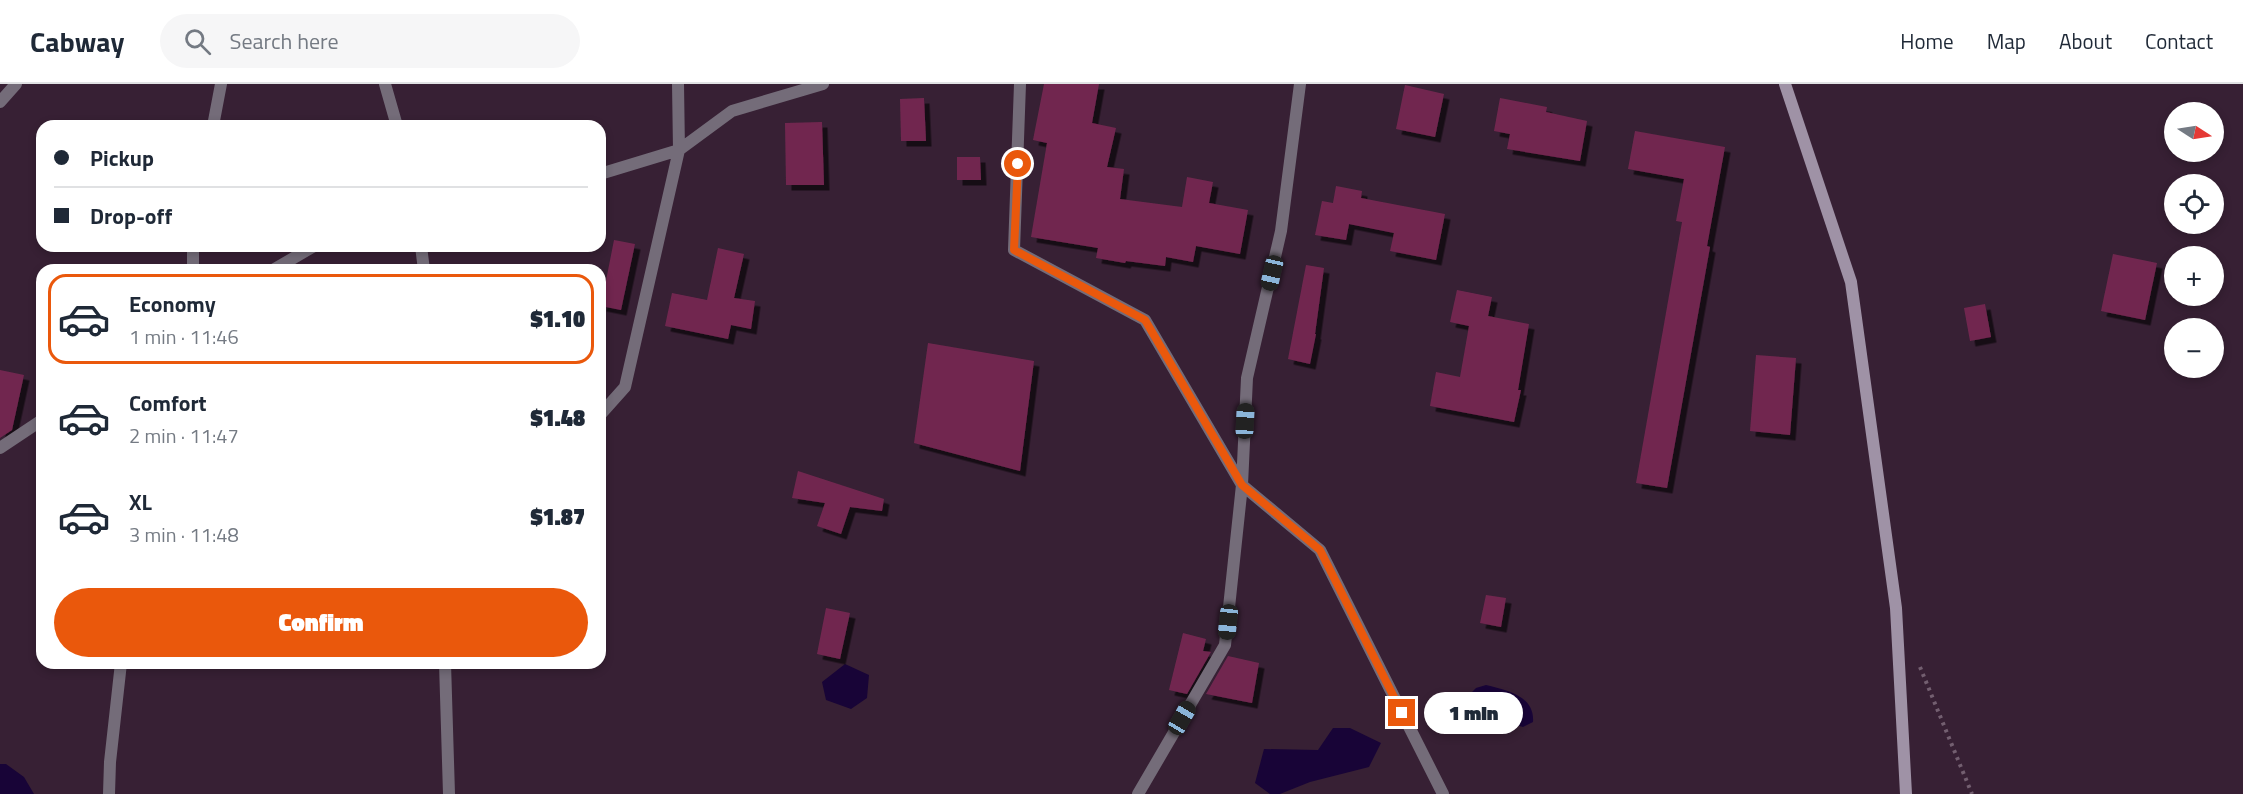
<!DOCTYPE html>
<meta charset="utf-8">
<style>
:root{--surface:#fff;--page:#f6f6f7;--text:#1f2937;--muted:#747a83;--line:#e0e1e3;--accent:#ea580c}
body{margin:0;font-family:"Titillium Web",sans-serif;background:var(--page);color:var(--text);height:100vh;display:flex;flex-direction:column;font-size:22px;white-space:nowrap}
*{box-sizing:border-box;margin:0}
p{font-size:20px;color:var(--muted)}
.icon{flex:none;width:33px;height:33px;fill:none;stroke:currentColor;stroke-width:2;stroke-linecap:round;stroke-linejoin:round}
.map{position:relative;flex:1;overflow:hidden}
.side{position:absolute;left:36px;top:180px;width:570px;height:405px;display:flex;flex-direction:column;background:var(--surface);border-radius:18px;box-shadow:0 3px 9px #0003}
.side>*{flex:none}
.guide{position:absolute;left:36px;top:36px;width:570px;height:132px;border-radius:18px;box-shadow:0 3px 9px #0003;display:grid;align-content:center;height:132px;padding:0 18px;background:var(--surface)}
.needle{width:39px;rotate:102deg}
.fabs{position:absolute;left:2164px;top:18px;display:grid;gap:12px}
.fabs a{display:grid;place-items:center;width:60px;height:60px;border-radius:50%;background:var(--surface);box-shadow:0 3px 9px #0003;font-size:30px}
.end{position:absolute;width:27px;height:27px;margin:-14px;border:8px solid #ea580c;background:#fff;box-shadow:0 0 0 3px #fff}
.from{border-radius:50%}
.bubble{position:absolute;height:42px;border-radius:21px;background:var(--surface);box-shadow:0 3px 9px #0003;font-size:20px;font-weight:800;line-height:42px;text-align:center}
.car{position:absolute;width:18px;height:36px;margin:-18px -9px;border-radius:8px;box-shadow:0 0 4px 2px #0007;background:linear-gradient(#222 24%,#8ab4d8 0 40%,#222 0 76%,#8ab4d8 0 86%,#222 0)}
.guide b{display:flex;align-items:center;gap:21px;height:57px;font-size:22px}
.guide b+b{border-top:2px solid var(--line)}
.guide i{width:15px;height:15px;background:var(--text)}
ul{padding:10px 0 0;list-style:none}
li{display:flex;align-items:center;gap:18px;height:90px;margin:0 12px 9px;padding:0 6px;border:3px solid transparent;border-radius:18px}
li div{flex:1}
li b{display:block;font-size:22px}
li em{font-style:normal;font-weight:800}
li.selected{border-color:var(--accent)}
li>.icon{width:54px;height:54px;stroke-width:1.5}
.primary-button{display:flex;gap:12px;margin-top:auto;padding:12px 18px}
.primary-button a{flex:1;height:69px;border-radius:36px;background:var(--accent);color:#fff;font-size:24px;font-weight:800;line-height:69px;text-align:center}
header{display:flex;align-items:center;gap:36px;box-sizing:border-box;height:84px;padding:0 30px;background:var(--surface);border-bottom:2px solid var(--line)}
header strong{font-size:28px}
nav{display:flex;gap:33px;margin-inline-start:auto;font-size:21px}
.search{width:420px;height:54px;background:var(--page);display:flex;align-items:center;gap:15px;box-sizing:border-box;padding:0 21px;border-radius:33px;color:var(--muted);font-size:22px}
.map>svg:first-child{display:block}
.water{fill:#180437}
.building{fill:#71274f;filter:url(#shadow)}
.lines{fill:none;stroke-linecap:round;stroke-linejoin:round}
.path{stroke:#735f70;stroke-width:4;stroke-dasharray:3 4.5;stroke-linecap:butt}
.street{stroke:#746c79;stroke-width:12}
.secondary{stroke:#9f92a6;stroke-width:12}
.route{stroke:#ea580c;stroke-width:8}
</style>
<header>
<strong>Cabway</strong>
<div class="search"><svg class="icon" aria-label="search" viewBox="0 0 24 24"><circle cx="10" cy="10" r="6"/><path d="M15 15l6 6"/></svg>Search here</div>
<nav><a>Home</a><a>Map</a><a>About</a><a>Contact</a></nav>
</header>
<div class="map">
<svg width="2243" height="710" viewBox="0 0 2243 710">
<defs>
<filter id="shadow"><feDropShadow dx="5.5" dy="5.5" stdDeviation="0" flood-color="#0009"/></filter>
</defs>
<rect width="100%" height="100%" fill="#372034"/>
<!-- water -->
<path class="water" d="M 845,580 L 869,591 L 867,614 L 851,625 L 826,616 L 822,598 Z
M 1486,601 C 1507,606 1535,612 1533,638 L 1523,643 L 1512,640 L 1491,640 L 1478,638 L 1469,632 L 1467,613 L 1476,604 Z
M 1333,644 L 1350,644 L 1381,659 L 1369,683 L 1310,698 L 1280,710 L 1270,710 L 1255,699 L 1264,665 L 1318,666 Z
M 0,680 L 6,680 L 24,693 L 34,710 L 0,710 Z"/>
<!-- building -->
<path class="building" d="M 1044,0 L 1099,0 L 1092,39 L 1116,44 L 1107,83 L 1124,85 L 1120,115 L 1182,123 L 1187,93 L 1213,98 L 1209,119 L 1248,126 L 1240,170 L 1196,162 L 1193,178 L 1166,173 L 1165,182 L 1126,177 L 1125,179 L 1096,174 L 1098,164 L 1031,153 L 1047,59 L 1033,56 Z
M 1405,1 L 1444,10 L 1435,53 L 1396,45 Z
M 924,14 L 926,57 L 901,57 L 900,15 Z
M 1500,14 L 1547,23 L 1546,28 L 1587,37 L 1580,77 L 1507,65 L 1510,50 L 1494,47 Z
M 822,38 L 824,101 L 786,101 L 785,39 Z
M 1635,47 L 1725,63 L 1707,162 L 1710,163 L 1667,404 L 1636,399 L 1682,138 L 1676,137 L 1684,95 L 1628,85 Z
M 957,73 L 980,73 L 981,96 L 957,96 Z
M 1336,102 L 1362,107 L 1361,114 L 1445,130 L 1436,176 L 1390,167 L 1394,149 L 1349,140 L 1346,156 L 1315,151 L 1322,117 L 1333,119 Z
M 614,156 L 635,160 L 621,226 L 601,222 Z
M 718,164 L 744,170 L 734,214 L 755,217 L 751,245 L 731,241 L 728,255 L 665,242 L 672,209 L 707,216 Z
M 2113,170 L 2157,179 L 2145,236 L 2101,227 Z
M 1306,181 L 1324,184 L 1315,250 L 1316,250 L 1310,280 L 1288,275 Z
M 1457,206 L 1492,213 L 1488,232 L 1529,240 L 1518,306 L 1521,306 L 1514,338 L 1430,322 L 1436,288 L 1460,293 L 1469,242 L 1450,238 Z
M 1985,220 L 1991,253 L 1970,257 L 1964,224 Z
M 928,259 L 1034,277 L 1020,387 L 914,359 Z
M 1756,271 L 1796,274 L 1790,351 L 1750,347 Z
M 0,286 L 24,291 L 12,346 L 0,354 Z
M 798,387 L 884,415 L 882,427 L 850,423 L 841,450 L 817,442 L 825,419 L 792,414 Z
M 1486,511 L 1506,514 L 1501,543 L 1480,539 Z
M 826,524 L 850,529 L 840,575 L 817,570 Z
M 1183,549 L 1206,555 L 1203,567 L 1211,568 L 1187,610 L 1169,606 Z
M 1228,572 L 1259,579 L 1252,619 L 1206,610 Z"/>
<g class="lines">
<!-- path -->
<path class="path" d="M 1920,583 L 1972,710"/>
<!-- street -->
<path class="street" d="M 385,0 L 397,42
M 1020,0 L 1014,166 L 1145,236 L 1242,401 L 1320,466 L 1443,710
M 0,18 L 16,0
M 213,42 L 221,0
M 600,90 L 679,66 L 732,27 L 823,0
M 421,162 L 424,186
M 193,186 L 193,162
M 273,186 L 314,162
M 600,331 L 625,303 L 679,66 L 678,0
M 0,364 L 42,336
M 445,579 L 449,710
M 109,710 L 110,678 L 121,579
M 1138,710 L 1225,561 L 1242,401 L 1247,294 L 1281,147 L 1300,0"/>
<!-- secondary -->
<path class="secondary" d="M 1785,0 L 1851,198 L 1896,524 L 1906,710"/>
</g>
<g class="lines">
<!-- route -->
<path class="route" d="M 1018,80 L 1014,166 L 1145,236 L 1242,401 L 1320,466 L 1402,629"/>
</g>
</svg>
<div class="fabs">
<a><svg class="needle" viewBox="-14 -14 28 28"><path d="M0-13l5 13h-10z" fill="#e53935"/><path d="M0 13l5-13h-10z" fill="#747a83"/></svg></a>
<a><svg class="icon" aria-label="locate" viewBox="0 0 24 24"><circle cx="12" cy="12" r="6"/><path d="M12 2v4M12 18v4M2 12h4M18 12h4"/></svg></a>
<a>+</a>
<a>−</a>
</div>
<i class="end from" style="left:1018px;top:80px"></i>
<i class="end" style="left:1402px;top:629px"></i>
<div class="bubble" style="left:1424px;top:608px;width:99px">1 min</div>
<i class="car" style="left:1272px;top:189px;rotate:193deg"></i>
<i class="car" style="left:1245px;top:337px;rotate:3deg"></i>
<i class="car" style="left:1228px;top:538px;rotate:186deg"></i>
<i class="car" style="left:1182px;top:634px;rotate:30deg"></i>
<div class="guide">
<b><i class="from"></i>Pickup</b>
<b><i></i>Drop-off</b>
</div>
<section class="side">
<ul>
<li class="selected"><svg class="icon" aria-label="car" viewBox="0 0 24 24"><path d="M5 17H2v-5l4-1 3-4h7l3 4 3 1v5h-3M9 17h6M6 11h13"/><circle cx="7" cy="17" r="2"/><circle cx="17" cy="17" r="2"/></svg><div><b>Economy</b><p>1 min · 11:46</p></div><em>$1.10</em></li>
<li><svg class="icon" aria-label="car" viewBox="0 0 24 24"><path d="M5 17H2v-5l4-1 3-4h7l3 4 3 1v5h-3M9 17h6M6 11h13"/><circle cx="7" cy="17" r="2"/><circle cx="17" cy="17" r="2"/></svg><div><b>Comfort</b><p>2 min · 11:47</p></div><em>$1.48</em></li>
<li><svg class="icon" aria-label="car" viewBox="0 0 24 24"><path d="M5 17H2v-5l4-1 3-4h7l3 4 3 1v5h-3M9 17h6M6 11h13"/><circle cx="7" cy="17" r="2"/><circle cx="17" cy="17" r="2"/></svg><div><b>XL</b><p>3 min · 11:48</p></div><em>$1.87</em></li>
</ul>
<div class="primary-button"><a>Confirm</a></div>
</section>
</div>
